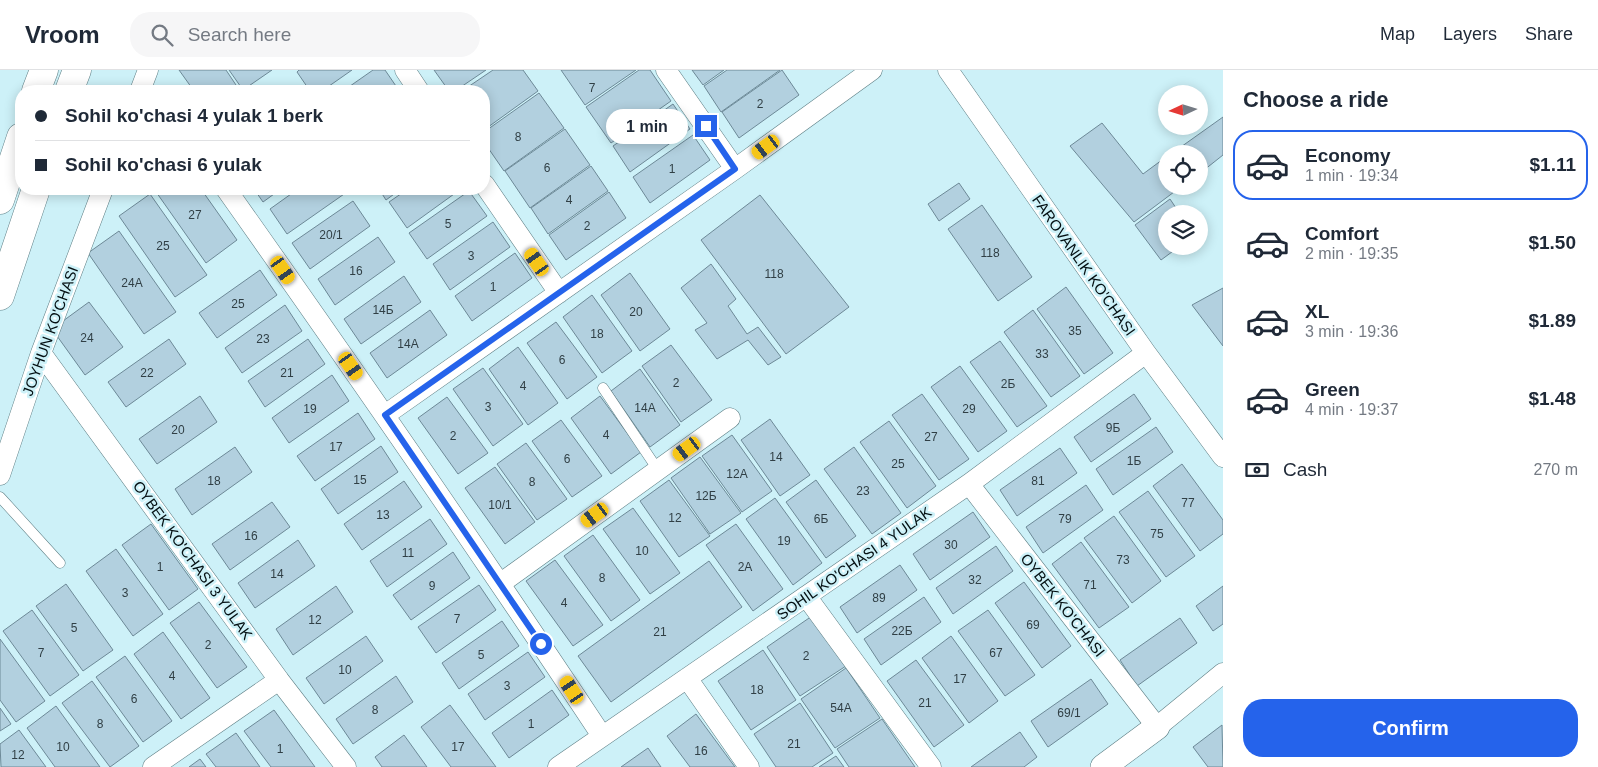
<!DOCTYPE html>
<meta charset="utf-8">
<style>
:root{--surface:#fff;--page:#f6f6f7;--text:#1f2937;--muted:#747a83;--line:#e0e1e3;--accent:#2563eb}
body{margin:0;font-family:Arial,sans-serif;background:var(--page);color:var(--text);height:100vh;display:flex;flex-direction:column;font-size:19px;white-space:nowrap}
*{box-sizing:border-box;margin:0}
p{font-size:16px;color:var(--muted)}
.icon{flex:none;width:28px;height:28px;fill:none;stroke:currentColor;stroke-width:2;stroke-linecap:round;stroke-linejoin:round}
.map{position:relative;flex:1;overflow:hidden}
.side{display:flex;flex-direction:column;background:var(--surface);width:375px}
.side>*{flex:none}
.hud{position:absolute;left:15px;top:15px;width:475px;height:110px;border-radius:20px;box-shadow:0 2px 12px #0003;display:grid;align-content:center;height:110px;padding:0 20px;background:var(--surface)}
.needle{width:32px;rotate:266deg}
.controls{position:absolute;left:1158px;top:15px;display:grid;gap:10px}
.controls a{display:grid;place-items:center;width:50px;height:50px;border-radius:50%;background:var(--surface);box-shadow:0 2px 12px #0003;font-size:25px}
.end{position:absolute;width:22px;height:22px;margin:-11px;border:6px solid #2563eb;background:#fff;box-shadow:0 0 0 2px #fff}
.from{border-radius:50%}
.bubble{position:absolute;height:35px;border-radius:18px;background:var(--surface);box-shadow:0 2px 12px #0003;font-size:16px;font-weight:700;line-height:35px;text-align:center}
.car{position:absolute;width:15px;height:30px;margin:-15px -8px;border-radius:6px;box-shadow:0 0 4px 1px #0007;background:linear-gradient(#f5c518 24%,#345 0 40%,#f5c518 0 76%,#345 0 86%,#f5c518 0)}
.hud b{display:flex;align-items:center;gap:18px;height:48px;font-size:19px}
.hud b+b{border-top:1px solid var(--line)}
.hud i{width:12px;height:12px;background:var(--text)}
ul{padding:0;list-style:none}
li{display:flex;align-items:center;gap:15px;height:70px;margin:0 10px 8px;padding:0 10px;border:2px solid transparent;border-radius:20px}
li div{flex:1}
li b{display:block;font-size:19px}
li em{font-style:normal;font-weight:700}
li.active{border-color:var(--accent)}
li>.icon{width:45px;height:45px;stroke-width:1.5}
h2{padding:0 20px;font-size:22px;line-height:60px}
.pay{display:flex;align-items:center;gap:12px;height:55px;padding:0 20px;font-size:19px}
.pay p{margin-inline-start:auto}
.button{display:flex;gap:10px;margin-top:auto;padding:10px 20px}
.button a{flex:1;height:58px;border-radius:20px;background:var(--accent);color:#fff;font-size:20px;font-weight:700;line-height:58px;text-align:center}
header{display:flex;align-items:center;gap:30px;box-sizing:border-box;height:70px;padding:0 25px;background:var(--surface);border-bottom:1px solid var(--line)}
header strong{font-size:24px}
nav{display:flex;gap:28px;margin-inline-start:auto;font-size:18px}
.search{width:350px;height:45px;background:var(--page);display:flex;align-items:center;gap:12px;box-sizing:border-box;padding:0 18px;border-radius:20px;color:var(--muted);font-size:19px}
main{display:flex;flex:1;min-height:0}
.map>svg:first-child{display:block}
.building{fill:#b2d0df;stroke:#6d8997}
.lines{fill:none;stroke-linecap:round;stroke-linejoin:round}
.service-casing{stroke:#5d7e84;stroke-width:11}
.minor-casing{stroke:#5d7e84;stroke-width:21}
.tertiary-casing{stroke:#5d7e84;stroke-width:26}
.primary-casing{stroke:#5d7e84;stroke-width:29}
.service{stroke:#fff;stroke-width:10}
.minor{stroke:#fff;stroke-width:20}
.tertiary{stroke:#fff;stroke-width:25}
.primary{stroke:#fff;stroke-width:28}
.route{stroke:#2563eb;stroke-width:6}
.labels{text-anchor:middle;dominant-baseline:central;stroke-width:5;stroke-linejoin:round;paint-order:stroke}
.number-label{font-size:12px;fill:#303f45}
.street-label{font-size:15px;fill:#040f12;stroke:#cdf1f8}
</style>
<header>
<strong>Vroom</strong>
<div class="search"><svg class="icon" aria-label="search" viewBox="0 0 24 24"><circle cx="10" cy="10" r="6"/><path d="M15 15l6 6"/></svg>Search here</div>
<nav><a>Map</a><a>Layers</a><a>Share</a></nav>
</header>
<main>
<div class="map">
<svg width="1223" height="697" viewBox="0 0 1223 697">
<rect width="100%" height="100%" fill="#cdf1f8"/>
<!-- building -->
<path class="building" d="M 179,0 L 226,0 L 240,21 L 194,21 Z
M 229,0 L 272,0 L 243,20 Z
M 299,0 L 352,0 L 322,21 L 310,21 L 297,2 Z
M 373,0 L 385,0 L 398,19 L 396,21 L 343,21 Z
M 434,0 L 486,0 L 455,21 L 449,21 Z
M 493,0 L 523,0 L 538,21 L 484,60 L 484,21 L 462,21 Z
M 561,0 L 636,0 L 585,35 Z
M 639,0 L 650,0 L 671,31 L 611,73 L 586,37 Z
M 692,0 L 724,0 L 703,15 Z
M 727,0 L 780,0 L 721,42 L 704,16 Z
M 782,0 L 799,25 L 739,68 L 722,42 Z
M 539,23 L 564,58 L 504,101 L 484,72 L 484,62 Z
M 673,34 L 690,59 L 630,102 L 613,76 Z
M 1223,47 L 1223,85 L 1199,104 L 1199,84 L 1171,84 Z
M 1102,53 L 1143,104 L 1166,87 L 1166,116 L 1182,116 L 1134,152 L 1070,76 Z
M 565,59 L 590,95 L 530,138 L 505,101 Z
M 693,65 L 710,90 L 650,133 L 633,107 Z
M 591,96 L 608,121 L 548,164 L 531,138 Z
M 959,113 L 970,129 L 939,151 L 928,134 Z
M 154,119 L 201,119 L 237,170 L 206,193 Z
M 254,119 L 281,119 L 263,132 Z
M 298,119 L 345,119 L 347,122 L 287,164 L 270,139 Z
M 379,119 L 401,119 L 386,130 Z
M 408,119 L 461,119 L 407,158 L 389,132 Z
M 469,121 L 487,146 L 427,189 L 409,163 Z
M 609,122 L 626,148 L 566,190 L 549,165 Z
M 150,124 L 207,205 L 175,227 L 119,146 Z
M 760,125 L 849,237 L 786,284 L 701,170 Z
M 1170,129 L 1180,144 L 1166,144 L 1166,176 L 1180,176 L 1161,190 L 1135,155 Z
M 353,131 L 370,156 L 310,199 L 292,173 Z
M 982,135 L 1032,207 L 998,231 L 948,159 Z
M 493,152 L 510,177 L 450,220 L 433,194 Z
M 119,161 L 176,242 L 144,264 L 88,183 Z
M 378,167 L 395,192 L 335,235 L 318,209 Z
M 515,183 L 532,208 L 472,251 L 455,226 Z
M 711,194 L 736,229 L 728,236 L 747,264 L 758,257 L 781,287 L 768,295 L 748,270 L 717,289 L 695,260 L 707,253 L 681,218 Z
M 260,200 L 277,225 L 217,268 L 199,243 Z
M 630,203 L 670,259 L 640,281 L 601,225 Z
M 404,206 L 421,232 L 361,274 L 344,249 Z
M 1066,217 L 1113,283 L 1084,304 L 1037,239 Z
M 1223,218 L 1223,276 L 1192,235 Z
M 592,225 L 632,281 L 602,303 L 563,247 Z
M 89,232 L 123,277 L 85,305 L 52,259 Z
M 285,235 L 302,261 L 242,303 L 225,278 Z
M 430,240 L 447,265 L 387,308 L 370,283 Z
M 1033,240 L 1080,306 L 1051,327 L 1004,262 Z
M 556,252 L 597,307 L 567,329 L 527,273 Z
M 169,269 L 186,294 L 126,337 L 108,312 Z
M 308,269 L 325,294 L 265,337 L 248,311 Z
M 1000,271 L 1047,336 L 1017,357 L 970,292 Z
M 671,275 L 712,330 L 681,352 L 642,296 Z
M 518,277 L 558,333 L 528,355 L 489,299 Z
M 960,296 L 1007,361 L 978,382 L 931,317 Z
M 483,298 L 523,354 L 493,376 L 453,319 Z
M 640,299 L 680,355 L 650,377 L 611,321 Z
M 332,305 L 349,331 L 289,373 L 272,348 Z
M 922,324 L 969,389 L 939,410 L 892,345 Z
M 1134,324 L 1151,349 L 1091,392 L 1074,367 Z
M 200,326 L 217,352 L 157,394 L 139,369 Z
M 600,326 L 641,382 L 611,404 L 571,348 Z
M 447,327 L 488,383 L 458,404 L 418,348 Z
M 358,343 L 375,369 L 315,411 L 297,386 Z
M 770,349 L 810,405 L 780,426 L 741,370 Z
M 561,350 L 602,406 L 572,427 L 532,371 Z
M 889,351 L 936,416 L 907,438 L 860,372 Z
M 1156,357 L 1173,382 L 1113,425 L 1096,399 Z
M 732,365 L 772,421 L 742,442 L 702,386 Z
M 526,373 L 567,429 L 537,450 L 497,394 Z
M 381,376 L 398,402 L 338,444 L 321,419 Z
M 235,377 L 252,402 L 192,445 L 175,419 Z
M 854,377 L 901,443 L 872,464 L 824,399 Z
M 1060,378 L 1077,403 L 1017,446 L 1000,420 Z
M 700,387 L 741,443 L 710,464 L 671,408 Z
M 1182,394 L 1223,450 L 1223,464 L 1200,481 L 1153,416 Z
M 495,397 L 535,452 L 505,474 L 465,418 Z
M 669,410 L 710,466 L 679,487 L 640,431 Z
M 816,410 L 856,466 L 826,488 L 786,432 Z
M 404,411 L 422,437 L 362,480 L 344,454 Z
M 1086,415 L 1103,440 L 1043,483 L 1026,457 Z
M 1148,421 L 1195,486 L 1166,507 L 1119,442 Z
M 775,428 L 822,493 L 793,515 L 746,449 Z
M 272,432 L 290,457 L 230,500 L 212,474 Z
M 633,438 L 680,503 L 650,524 L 603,459 Z
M 973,442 L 990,467 L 930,510 L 913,484 Z
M 1114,446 L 1161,511 L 1132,533 L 1084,468 Z
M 430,449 L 447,474 L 387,517 L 370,491 Z
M 151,454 L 198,519 L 169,540 L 122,475 Z
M 736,454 L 783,519 L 753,541 L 706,475 Z
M 593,465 L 640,530 L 611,551 L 564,486 Z
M 298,470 L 315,496 L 255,538 L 238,513 Z
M 1081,472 L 1129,537 L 1099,558 L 1052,494 Z
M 996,476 L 1013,501 L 953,544 L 936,518 Z
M 116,479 L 163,544 L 133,566 L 86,501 Z
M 453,482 L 470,508 L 411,550 L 393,525 Z
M 555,490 L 603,555 L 573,576 L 526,511 Z
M 709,491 L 742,537 L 611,632 L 578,586 Z
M 900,495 L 917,520 L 857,563 L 840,537 Z
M 1024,512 L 1071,576 L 1042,598 L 995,533 Z
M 66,514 L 113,580 L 83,601 L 36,536 Z
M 479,515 L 496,540 L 436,583 L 418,557 Z
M 336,516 L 353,542 L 293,585 L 276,559 Z
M 1223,516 L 1223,554 L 1213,561 L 1196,536 Z
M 924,527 L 941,552 L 881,595 L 864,569 Z
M 199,532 L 247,597 L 217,618 L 170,553 Z
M 32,540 L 79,605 L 50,626 L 3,561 Z
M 988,540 L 1035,605 L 1005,626 L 958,561 Z
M 812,546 L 846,596 L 800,626 L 767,577 Z
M 1180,548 L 1197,573 L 1137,616 L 1120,590 Z
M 502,551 L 519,576 L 459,619 L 442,593 Z
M 163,562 L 210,628 L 181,649 L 134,584 Z
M 366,566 L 383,591 L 324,634 L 306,608 Z
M 951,566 L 998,631 L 969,653 L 922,588 Z
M 0,569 L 45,631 L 16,652 L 0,630 Z
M 763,580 L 796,630 L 751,660 L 718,611 Z
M 528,582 L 545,607 L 485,650 L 468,624 Z
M 125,586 L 172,651 L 143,672 L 96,607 Z
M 916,590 L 964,655 L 934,677 L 887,611 Z
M 846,598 L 880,648 L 835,678 L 801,629 Z
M 396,606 L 413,632 L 353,674 L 336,649 Z
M 1091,609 L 1108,634 L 1048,677 L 1031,651 Z
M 92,611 L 139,676 L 110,697 L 62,633 Z
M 552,620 L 569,645 L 509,688 L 492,663 Z
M 800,633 L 833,683 L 812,697 L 776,697 L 754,664 Z
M 450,635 L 496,697 L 451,697 L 421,657 Z
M 56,636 L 100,697 L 55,697 L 27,658 Z
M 0,638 L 11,654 L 0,661 Z
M 274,640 L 315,697 L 271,697 L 244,661 Z
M 696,644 L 735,697 L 690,697 L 667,666 Z
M 882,649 L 915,697 L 849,697 L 837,679 Z
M 1222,655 L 1223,697 L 1208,697 L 1193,677 Z
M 19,660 L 46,697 L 1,697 L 0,674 Z
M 1020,662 L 1037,687 L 1024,697 L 971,697 Z
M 236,663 L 260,697 L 216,697 L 206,684 Z
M 404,665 L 427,697 L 382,697 L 375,687 Z
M 648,678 L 661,697 L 621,697 Z
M 836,686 L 844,697 L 819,697 Z
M 200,689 L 206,697 L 189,697 Z"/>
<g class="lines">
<!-- service casing -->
<g class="service-casing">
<path id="service" d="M 603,318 L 658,400
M 0,427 L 60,493"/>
</g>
<!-- minor casing -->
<g class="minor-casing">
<path id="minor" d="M 405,0 L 419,21
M 666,0 L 735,99
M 948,0 L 1146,283 L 1223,387
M 140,21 L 148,0
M 484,114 L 559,223
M 226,119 C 354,300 480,482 602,666
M 41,283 L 279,610 L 346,697
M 385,345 L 735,99 L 872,0
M 0,405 L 41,283 L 103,119
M 969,414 L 1157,657 L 1223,603
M 501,513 L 730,348
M 806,526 L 931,697
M 687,608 L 749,697
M 153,697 L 279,610
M 558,697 L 969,414 L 1146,283"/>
</g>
<!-- tertiary casing -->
<g class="tertiary-casing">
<path id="tertiary" d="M 1103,697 L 1157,657"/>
</g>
<!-- primary casing -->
<g class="primary-casing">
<path id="primary" d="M 36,21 L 44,0
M 69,21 L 77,0
M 0,130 L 21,67
M 0,226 L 36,119"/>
</g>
<!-- service -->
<use href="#service" class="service"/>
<!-- minor -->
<use href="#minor" class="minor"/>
<!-- tertiary -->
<use href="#tertiary" class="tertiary"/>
<!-- primary -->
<use href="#primary" class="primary"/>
</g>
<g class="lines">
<!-- route -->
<path class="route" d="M 541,574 L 385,345 L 735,99 L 706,56"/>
</g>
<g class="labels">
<!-- number labels -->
<g class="number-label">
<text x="592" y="18">7</text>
<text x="760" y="34">2</text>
<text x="518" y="67">8</text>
<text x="547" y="98">6</text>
<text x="672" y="99">1</text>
<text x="569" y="130">4</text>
<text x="195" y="145">27</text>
<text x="448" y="154">5</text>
<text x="587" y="156">2</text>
<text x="331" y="165">20/1</text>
<text x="163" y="176">25</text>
<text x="990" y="183">118</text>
<text x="471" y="186">3</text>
<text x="356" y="201">16</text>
<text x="774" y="204">118</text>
<text x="132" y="213">24A</text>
<text x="493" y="217">1</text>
<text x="238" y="234">25</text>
<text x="383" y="240">14Б</text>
<text x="636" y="242">20</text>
<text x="1075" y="261">35</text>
<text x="597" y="264">18</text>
<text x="87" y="268">24</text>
<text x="263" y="269">23</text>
<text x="408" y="274">14A</text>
<text x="1042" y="284">33</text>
<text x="562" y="290">6</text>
<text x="147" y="303">22</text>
<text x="287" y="303">21</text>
<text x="676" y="313">2</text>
<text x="1008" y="314">2Б</text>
<text x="523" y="316">4</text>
<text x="488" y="337">3</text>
<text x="645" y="338">14A</text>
<text x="310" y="339">19</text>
<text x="969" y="339">29</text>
<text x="1113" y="358">9Б</text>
<text x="178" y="360">20</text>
<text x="606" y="365">4</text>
<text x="453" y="366">2</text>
<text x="931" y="367">27</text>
<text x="336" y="377">17</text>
<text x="776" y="387">14</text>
<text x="567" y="389">6</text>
<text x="1134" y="391">1Б</text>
<text x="898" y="394">25</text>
<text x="737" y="404">12A</text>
<text x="360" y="410">15</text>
<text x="214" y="411">18</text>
<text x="1038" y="411">81</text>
<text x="532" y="412">8</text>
<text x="863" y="421">23</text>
<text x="706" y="426">12Б</text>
<text x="1188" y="433">77</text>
<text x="500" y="435">10/1</text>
<text x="383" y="445">13</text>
<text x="675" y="448">12</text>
<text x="821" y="449">6Б</text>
<text x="1065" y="449">79</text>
<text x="1157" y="464">75</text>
<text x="251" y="466">16</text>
<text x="784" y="471">19</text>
<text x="951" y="475">30</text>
<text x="642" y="481">10</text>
<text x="408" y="483">11</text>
<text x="1123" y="490">73</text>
<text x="160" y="497">1</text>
<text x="745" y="497">2A</text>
<text x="277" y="504">14</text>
<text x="602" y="508">8</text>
<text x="975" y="510">32</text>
<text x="1090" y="515">71</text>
<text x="432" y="516">9</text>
<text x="125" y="523">3</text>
<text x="879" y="528">89</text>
<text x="564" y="533">4</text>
<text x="457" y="549">7</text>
<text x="315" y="550">12</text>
<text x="1033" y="555">69</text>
<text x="74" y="558">5</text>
<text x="902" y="561">22Б</text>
<text x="660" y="562">21</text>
<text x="208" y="575">2</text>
<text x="41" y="583">7</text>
<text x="996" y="583">67</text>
<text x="481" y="585">5</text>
<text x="806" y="586">2</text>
<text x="345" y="600">10</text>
<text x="172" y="606">4</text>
<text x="960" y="609">17</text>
<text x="507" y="616">3</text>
<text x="757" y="620">18</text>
<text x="134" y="629">6</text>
<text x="925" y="633">21</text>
<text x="841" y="638">54A</text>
<text x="375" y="640">8</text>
<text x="1069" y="643">69/1</text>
<text x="100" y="654">8</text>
<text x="531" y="654">1</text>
<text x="794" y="674">21</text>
<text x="63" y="677">10</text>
<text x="458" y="677">17</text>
<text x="280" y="679">1</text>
<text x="701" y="681">16</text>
<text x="18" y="685">12</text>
</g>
<!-- street labels -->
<g class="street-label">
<text transform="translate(1084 195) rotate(55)">FAROVANLIK KO'CHASI</text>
<text transform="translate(50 261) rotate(-70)">JOYHUN KO'CHASI</text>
<text transform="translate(193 490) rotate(54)">OYBEK KO'CHASI 3 YULAK</text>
<text transform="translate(854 493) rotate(-35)">SOHIL KO'CHASI 4 YULAK</text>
<text transform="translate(1063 535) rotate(52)">OYBEK KO'CHASI</text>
</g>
</g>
</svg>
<div class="controls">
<a><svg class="needle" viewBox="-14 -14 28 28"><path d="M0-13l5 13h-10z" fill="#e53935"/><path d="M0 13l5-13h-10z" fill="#747a83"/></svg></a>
<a><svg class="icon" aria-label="locate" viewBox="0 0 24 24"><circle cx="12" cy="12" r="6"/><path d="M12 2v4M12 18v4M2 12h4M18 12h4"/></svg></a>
<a><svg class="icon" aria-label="layers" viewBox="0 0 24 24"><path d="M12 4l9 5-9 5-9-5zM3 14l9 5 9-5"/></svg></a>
</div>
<i class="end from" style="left:541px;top:574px"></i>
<i class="end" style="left:706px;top:56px"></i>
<div class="bubble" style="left:606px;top:39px;width:82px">1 min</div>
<i class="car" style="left:766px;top:77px;rotate:234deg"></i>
<i class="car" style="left:537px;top:192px;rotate:325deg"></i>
<i class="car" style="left:283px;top:200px;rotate:145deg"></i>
<i class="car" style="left:351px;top:296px;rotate:145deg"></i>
<i class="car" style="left:687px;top:379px;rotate:234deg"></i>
<i class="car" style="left:595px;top:445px;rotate:234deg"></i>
<i class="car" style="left:572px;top:620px;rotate:327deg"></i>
<div class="hud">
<b><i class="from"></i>Sohil ko'chasi 4 yulak 1 berk</b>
<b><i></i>Sohil ko'chasi 6 yulak</b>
</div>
</div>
<section class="side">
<h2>Choose a ride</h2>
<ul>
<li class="active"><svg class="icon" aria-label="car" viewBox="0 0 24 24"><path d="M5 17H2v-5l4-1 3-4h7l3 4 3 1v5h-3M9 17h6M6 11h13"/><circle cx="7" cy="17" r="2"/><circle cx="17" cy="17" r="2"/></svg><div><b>Economy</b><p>1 min · 19:34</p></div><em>$1.11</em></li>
<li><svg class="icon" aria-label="car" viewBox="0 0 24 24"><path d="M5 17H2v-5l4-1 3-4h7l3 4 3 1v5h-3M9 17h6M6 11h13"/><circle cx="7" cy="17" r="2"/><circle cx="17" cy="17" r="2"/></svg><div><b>Comfort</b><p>2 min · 19:35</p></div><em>$1.50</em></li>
<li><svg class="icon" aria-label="car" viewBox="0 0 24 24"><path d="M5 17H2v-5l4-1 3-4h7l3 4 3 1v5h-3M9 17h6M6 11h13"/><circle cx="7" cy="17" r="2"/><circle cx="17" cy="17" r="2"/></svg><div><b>XL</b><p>3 min · 19:36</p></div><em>$1.89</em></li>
<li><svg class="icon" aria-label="car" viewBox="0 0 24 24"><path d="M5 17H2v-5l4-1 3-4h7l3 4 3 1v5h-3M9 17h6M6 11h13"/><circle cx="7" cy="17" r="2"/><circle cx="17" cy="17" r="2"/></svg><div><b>Green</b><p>4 min · 19:37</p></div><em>$1.48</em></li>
</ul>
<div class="pay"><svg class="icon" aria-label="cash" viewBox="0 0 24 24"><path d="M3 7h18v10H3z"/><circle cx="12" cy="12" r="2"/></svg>Cash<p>270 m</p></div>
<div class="button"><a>Confirm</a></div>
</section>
</main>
